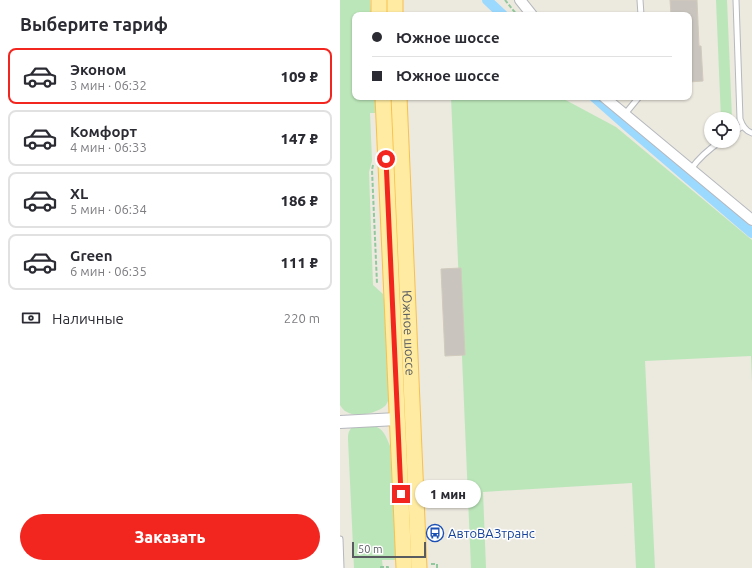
<!DOCTYPE html>
<html lang="ru">
<meta charset="utf-8">
<style>
:root{--surface:#fff;--page:#f7f7f7;--text:#2b2b33;--muted:#7c7c81;--line:#e1e1e2;--accent:#f3251f}
body{margin:0;font-family:Ubuntu,sans-serif;background:var(--page);color:var(--text);height:100vh;display:flex;flex-direction:column;font-size:15px;white-space:nowrap}
*{box-sizing:border-box;margin:0}
p{font-size:13px;color:var(--muted)}
.icon{flex:none;width:22px;height:22px;fill:none;stroke:currentColor;stroke-width:2;stroke-linecap:round;stroke-linejoin:round}
.map{position:relative;flex:1;overflow:hidden}
.drawer{display:flex;flex-direction:column;background:var(--surface);width:340px}
.drawer>*{flex:none}
.banner{position:absolute;left:12px;top:12px;width:340px;height:88px;border-radius:8px;box-shadow:0 1px 3px #0004;display:grid;align-content:center;height:88px;padding:0 20px;background:var(--surface)}
.tools{position:absolute;left:364px;top:112px;display:grid;gap:8px}
.tools a{display:grid;place-items:center;width:36px;height:36px;border-radius:50%;background:var(--surface);box-shadow:0 1px 3px #0004;font-size:20px}
.scale{position:absolute;left:12px;bottom:10px;width:74px;box-sizing:border-box;padding-left:4px;border:2px solid #585c61;border-top:0;font-size:11px;line-height:14px;white-space:nowrap;color:#585c61;-webkit-text-stroke:3px #fff;paint-order:stroke}
.end{position:absolute;width:18px;height:18px;margin:-9px;border:5px solid #f3251f;background:#fff;box-shadow:0 0 0 2px #fff}
.from{border-radius:50%}
.bubble{position:absolute;height:28px;border-radius:14px;background:var(--surface);box-shadow:0 1px 3px #0004;font-size:13px;font-weight:800;line-height:28px;text-align:center}
.banner b{display:flex;align-items:center;gap:14px;height:38px;font-size:15px}
.banner b+b{border-top:1px solid var(--line)}
.banner i{width:10px;height:10px;background:var(--text)}
ul{padding:0;list-style:none}
li{display:flex;align-items:center;gap:12px;height:56px;margin:0 8px 6px;padding:0 12px;border:2px solid var(--line);border-radius:8px}
li div{flex:1}
li b{display:block;font-size:15px}
li em{font-style:normal;font-weight:800}
li.selected{border-color:var(--accent)}
li>.icon{width:36px;height:36px;stroke-width:1.5}
h2{padding:0 20px;font-size:18px;line-height:48px}
.pay{display:flex;align-items:center;gap:10px;height:44px;padding:0 20px;font-size:15px}
.pay p{margin-inline-start:auto}
.action{display:flex;gap:8px;margin-top:auto;padding:8px 20px}
.action a{flex:1;height:46px;border-radius:24px;background:var(--accent);color:#fff;font-size:16px;font-weight:800;line-height:46px;text-align:center}
main{display:flex;flex:1;min-height:0}
.map>svg:first-child{display:block}
.green{fill:#bbe6b9}
.lines{fill:none;stroke-linecap:round;stroke-linejoin:round}
.canal{stroke:#9cd9ff;stroke-width:10}
.building{fill:#c9c5be;stroke:#d1cabd}
.service-casing{stroke:#b5b8bd;stroke-width:7}
.minor-casing{stroke:#b5b8bd;stroke-width:12}
.tertiary-casing{stroke:#b5b8bd;stroke-width:14}
.primary-casing{stroke:#f9c04b;stroke-width:17}
.path{stroke:#92c89e;stroke-width:2;stroke-dasharray:4 2;stroke-linecap:butt}
.service{stroke:#fff;stroke-width:5}
.minor{stroke:#fff;stroke-width:10}
.tertiary{stroke:#fff;stroke-width:12}
.primary{stroke:#ffeba1;stroke-width:15}
.route{stroke:#f3251f;stroke-width:5}
.labels{text-anchor:middle;dominant-baseline:central;stroke-width:3;stroke-linejoin:round;paint-order:stroke}
.street-label{font-size:13px;fill:#585c61;stroke:#fff}
.transit-label{font-size:13px;fill:#164399;stroke:#fff;text-anchor:start}
</style>
<main>
<section class="drawer">
<h2>Выберите тариф</h2>
<ul>
<li class="selected"><svg class="icon" aria-label="car" viewBox="0 0 24 24"><path d="M5 17H2v-5l4-1 3-4h7l3 4 3 1v5h-3M9 17h6M6 11h13"/><circle cx="7" cy="17" r="2"/><circle cx="17" cy="17" r="2"/></svg><div><b>Эконом</b><p>3 мин · 06:32</p></div><em>109 ₽</em></li>
<li><svg class="icon" aria-label="car" viewBox="0 0 24 24"><path d="M5 17H2v-5l4-1 3-4h7l3 4 3 1v5h-3M9 17h6M6 11h13"/><circle cx="7" cy="17" r="2"/><circle cx="17" cy="17" r="2"/></svg><div><b>Комфорт</b><p>4 мин · 06:33</p></div><em>147 ₽</em></li>
<li><svg class="icon" aria-label="car" viewBox="0 0 24 24"><path d="M5 17H2v-5l4-1 3-4h7l3 4 3 1v5h-3M9 17h6M6 11h13"/><circle cx="7" cy="17" r="2"/><circle cx="17" cy="17" r="2"/></svg><div><b>XL</b><p>5 мин · 06:34</p></div><em>186 ₽</em></li>
<li><svg class="icon" aria-label="car" viewBox="0 0 24 24"><path d="M5 17H2v-5l4-1 3-4h7l3 4 3 1v5h-3M9 17h6M6 11h13"/><circle cx="7" cy="17" r="2"/><circle cx="17" cy="17" r="2"/></svg><div><b>Green</b><p>6 мин · 06:35</p></div><em>111 ₽</em></li>
</ul>
<div class="pay"><svg class="icon" aria-label="cash" viewBox="0 0 24 24"><path d="M3 7h18v10H3z"/><circle cx="12" cy="12" r="2"/></svg>Наличные<p>220 m</p></div>
<div class="action"><a>Заказать</a></div>
</section>
<div class="map">
<svg width="412" height="568" viewBox="0 0 412 568">
<rect width="100%" height="100%" fill="#ece9df"/>
<!-- green -->
<path class="green" d="M 0,0 L 30,0 L 31,15 L 15,15 L 15,97 L 35,97 L 35,113 L 30,113 L 32,161 L 29,172 L 33,285 L 43,294 L 45,305 L 50,397 C 48,400 47,404 45,406 C 37,413 16,418 7,412 C 4,411 2,408 0,405 Z
M 376,0 L 387,0 L 392,119 L 381,119 Z
M 111,97 L 220,97 L 276,127 L 412,240 L 412,383 L 411,356 L 305,361 L 315,568 L 296,568 L 292,483 L 143,492 L 146,568 L 131,568 Z
M 13,426 C 36,426 41,422 50,446 L 56,560 L 42,560 L 43,568 L 14,568 L 8,439 C 8,433 9,430 13,426 Z"/>
<g class="lines">
<!-- canal -->
<path class="canal" d="M 147,0 L 163,15
M 254,97 L 288,127 L 412,233"/>
</g>
<!-- building -->
<path class="building" d="M 330,0 L 357,0 L 359,46 L 361,46 L 363,81 L 349,82 L 349,15 L 331,15 Z
M 121,268 L 125,355 L 105,356 L 101,269 Z"/>
<g class="lines">
<!-- service casing -->
<g class="service-casing">
<path id="service" d="M 300,0 L 301,15
M 396,0 L 400,119 C 402,125 405,131 412,133
M 285,114 L 299,97
M 393,132 L 403,126
M 351,169 C 359,158 369,149 381,141
M 0,539 L 1,568"/>
</g>
<!-- minor casing -->
<g class="minor-casing">
<path id="minor" d="M 180,0 L 192,15
M 264,97 L 412,220"/>
</g>
<!-- tertiary casing -->
<g class="tertiary-casing">
<path id="tertiary" d="M 0,422 L 57,419"/>
</g>
<!-- primary casing -->
<g class="primary-casing">
<g id="primary">
<path d="M 39,0 L 39,15"/>
<path d="M 55,0 L 55,15"/>
<path d="M 43,97 L 64,568"/>
<path id="s1" d="M 59,97 L 79,568"/>
</g>
</g>
<!-- path -->
<path class="path" d="M 165,0 L 177,15
M 33,165 L 32,170 L 37,284
M 91,564 L 97,564 L 97,568
M 41,568 L 41,567 L 48,567 L 48,568"/>
<!-- service -->
<use href="#service" class="service"/>
<!-- minor -->
<use href="#minor" class="minor"/>
<!-- tertiary -->
<use href="#tertiary" class="tertiary"/>
<!-- primary -->
<use href="#primary" class="primary"/>
</g>
<g class="lines">
<!-- route -->
<path class="route" d="M 46,159 L 61,494"/>
</g>
<!-- icons -->
<defs>
<g id="bus-ring" transform="scale(0.9)"><circle r="9.5" fill="#fff" stroke="#1a4fb4" stroke-width="1.5"/><path d="M-5-6H5V4H4V6H2V4H-2V6H-4V4H-5ZM-3.5-4V0h7V-4ZM-3.5 1.2v1.5H-2V1.2ZM2 1.2v1.5H3.5V1.2Z" fill="#1a4fb4"/></g>
</defs>
<g fill-rule="evenodd">
<use href="#bus-ring" x="95" y="533"/>
</g>
<g class="labels">
<!-- street labels -->
<g class="street-label">
<text stroke="none"><textPath href="#s1" startOffset="236">Южное шоссе</textPath></text>
</g>
<!-- transit labels -->
<g class="transit-label">
<text x="108" y="533">АвтоВАЗтранс</text>
</g>
</g>
</svg>
<div class="tools">
<a><svg class="icon" aria-label="locate" viewBox="0 0 24 24"><circle cx="12" cy="12" r="6"/><path d="M12 2v4M12 18v4M2 12h4M18 12h4"/></svg></a>
</div>
<div class="scale">50 m</div>
<i class="end from" style="left:46px;top:159px"></i>
<i class="end" style="left:61px;top:494px"></i>
<div class="bubble" style="left:75px;top:480px;width:66px">1 мин</div>
<div class="banner">
<b><i class="from"></i>Южное шоссе</b>
<b><i></i>Южное шоссе</b>
</div>
</div>
</main>
